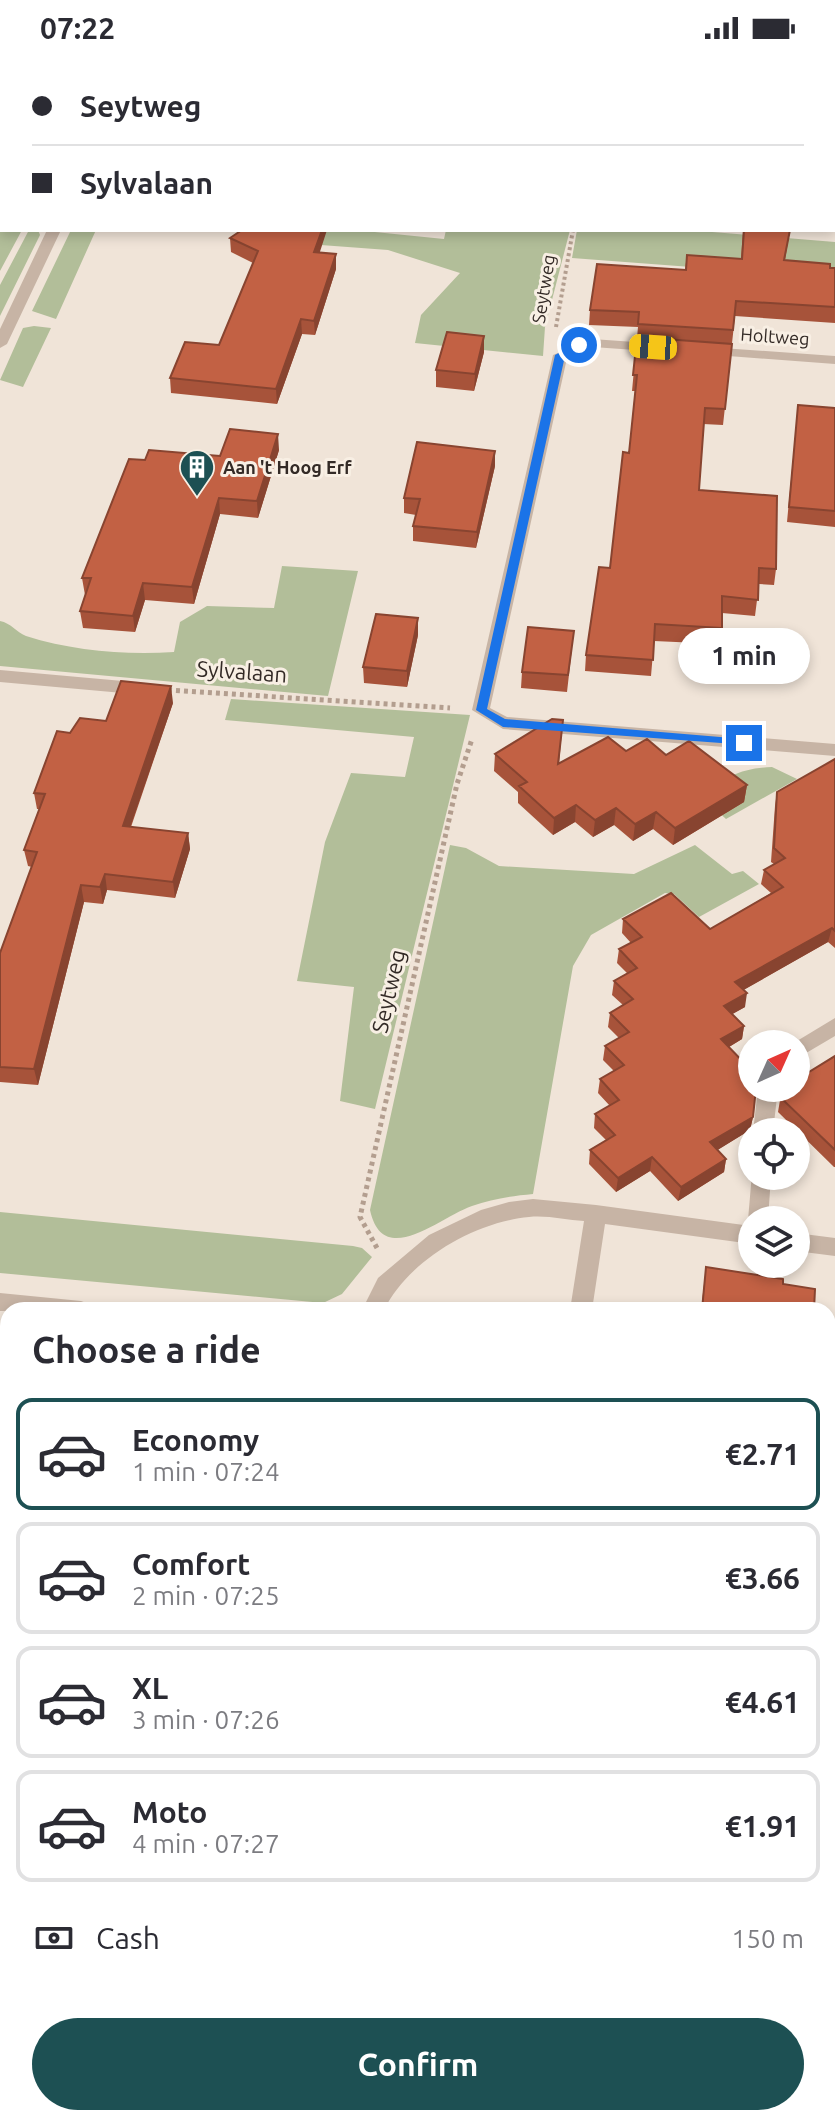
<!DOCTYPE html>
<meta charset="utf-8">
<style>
:root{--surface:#fff;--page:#f7f7f7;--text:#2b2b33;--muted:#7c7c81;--line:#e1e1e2;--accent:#1d5053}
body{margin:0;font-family:Ubuntu,sans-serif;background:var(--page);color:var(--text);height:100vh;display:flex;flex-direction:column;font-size:30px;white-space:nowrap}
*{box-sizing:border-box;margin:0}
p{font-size:26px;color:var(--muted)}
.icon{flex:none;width:44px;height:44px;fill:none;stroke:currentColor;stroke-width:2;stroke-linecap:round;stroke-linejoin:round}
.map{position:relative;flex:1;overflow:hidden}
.panel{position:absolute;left:0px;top:1246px;width:836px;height:824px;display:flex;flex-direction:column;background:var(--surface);border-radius:24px 24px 0 0;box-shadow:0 4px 12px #0003}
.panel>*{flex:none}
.banner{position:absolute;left:0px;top:0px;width:836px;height:176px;box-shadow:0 4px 12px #0003;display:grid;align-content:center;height:176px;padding:0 32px;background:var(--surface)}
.needle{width:52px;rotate:45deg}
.controls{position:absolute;left:738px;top:974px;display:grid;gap:16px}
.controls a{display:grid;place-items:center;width:72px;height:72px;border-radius:50%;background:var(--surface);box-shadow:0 4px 12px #0003;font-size:40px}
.end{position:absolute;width:36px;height:36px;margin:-18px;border:10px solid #1a73e8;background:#fff;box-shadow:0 0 0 4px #fff}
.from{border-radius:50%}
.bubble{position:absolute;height:56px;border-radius:28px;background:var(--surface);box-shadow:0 4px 12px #0003;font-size:26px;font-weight:700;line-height:56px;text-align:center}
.car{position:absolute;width:24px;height:48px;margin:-24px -12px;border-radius:10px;box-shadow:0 0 6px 2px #0007;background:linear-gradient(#f5c518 24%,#345 0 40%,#f5c518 0 76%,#345 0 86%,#f5c518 0)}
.banner b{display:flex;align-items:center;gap:28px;height:76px;font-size:30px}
.banner b+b{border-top:2px solid var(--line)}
.banner i{width:20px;height:20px;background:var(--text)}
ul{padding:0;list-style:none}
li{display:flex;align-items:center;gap:24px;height:112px;margin:0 16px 12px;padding:0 16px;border:4px solid var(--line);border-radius:16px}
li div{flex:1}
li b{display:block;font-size:30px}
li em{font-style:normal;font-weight:700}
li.selected{border-color:var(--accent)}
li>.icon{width:72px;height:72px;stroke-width:1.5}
h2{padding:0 32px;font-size:36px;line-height:96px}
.pay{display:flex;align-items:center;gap:20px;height:88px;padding:0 32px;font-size:30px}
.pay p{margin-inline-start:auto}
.cta{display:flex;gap:16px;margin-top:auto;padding:16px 32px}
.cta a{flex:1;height:92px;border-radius:48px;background:var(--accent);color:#fff;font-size:32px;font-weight:700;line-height:92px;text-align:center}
.status{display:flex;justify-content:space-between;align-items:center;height:56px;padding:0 40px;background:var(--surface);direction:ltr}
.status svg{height:22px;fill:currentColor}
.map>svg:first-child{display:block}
.green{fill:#b2be99}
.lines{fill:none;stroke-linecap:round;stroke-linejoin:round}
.path-far2{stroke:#b39e8f;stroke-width:4;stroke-dasharray:3 3;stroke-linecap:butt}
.path-far1{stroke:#b39e8f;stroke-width:5;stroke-dasharray:4 4;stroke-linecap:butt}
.path{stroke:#b39e8f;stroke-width:6;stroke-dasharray:5 5;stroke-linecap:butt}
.minor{fill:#c7b4a5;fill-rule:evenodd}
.wall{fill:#a7533a}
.shaded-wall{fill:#884430}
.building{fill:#c26144;stroke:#884430;stroke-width:2}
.route{fill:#1a73e8}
.labels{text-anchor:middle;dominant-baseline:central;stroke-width:6;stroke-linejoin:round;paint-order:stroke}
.far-street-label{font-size:18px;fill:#332a26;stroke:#f8efe4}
.far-poi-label{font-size:18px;font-weight:bold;fill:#332a26;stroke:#f8efe4;text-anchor:start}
.street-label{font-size:22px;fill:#332a26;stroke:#f8efe4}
</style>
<div class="status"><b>07:22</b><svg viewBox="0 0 49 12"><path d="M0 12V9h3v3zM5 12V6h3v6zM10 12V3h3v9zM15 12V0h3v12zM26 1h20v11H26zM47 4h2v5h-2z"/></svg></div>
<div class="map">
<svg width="835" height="2070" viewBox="0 0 835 2070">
<rect width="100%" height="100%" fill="#f0e4d8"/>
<!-- green -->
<path class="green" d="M 0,0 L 107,0 L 2,2 L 2,174 L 22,174 L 0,215 Z
M 29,174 L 38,174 L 40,179 L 0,260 L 0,229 Z
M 71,174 L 96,174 L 56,263 L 32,255 Z
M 253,174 L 355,174 L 444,183 L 446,174 L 570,174 L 545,271 L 543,300 L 415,287 L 421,259 L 460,217 L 388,194 L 294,187 Z
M 577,174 L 688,174 L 835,186 L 835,222 L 572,202 Z
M 34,270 L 51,272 L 23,331 L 0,324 L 23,272 Z
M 282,510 L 358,515 L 328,640 L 0,610 L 0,565 C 11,567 16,576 26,580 C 73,595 125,599 174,596 L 180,566 L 207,550 L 274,552 Z
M 231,643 L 470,659 L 375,1053 L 340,1045 L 354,931 L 297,925 L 325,786 L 351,717 L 405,721 L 414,681 L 225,664 Z
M 772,711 L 797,723 L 726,763 L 704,743 C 722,720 743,712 772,711 Z
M 450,789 L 466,792 L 499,810 L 634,818 L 695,789 L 732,818 L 743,815 L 759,828 L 699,861 L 674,838 L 665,837 L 591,879 L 573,910 L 533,1138 C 511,1140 492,1143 472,1150 C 440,1161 383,1214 370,1154 Z
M 0,1156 L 353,1190 L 362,1192 L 372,1201 L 342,1238 L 323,1247 L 0,1217 Z"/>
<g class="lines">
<!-- path-far2 -->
<path class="path-far2" d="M 556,271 L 573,174"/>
<!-- path-far1 -->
<path class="path-far1" d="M 168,634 L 450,652
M 377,1192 L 360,1161 L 457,728 L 472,683"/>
<!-- path -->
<path class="path" d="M 192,2070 L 193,2062"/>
<!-- minor -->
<path class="minor" d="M 834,53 L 835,53 L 835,61 L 834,61 Z
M 47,174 L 61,174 L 7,288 L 0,292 L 0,273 Z
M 592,283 L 663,288 L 670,292 L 663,296 L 593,291 L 567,302 L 490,652 L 507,661 L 835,688 L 835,700 L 503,673 L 472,654 L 553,299 Z
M 707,291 L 835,300 L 835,308 L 702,298 L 702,292 Z
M 0,614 L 134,626 L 143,632 L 134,638 L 0,626 Z
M 835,962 L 835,980 L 796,1003 L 796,988 L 792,988 Z
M 758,1032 L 778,1032 L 773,1076 L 753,1076 Z
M 752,1117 L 752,1120 L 771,1120 L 768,1164 L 752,1164 L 752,1188 L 605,1168 L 592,1254 L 570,1254 L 584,1165 C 566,1164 547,1159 529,1161 C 474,1166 409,1204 384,1254 L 362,1254 L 378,1222 L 429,1179 L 481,1154 L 509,1146 L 533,1143 L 596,1149 L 751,1170 L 748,1164 Z
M 796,1177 L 835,1182 L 835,1200 L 796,1195 Z
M 0,1237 L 81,1245 L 89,1248 L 92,1254 L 0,1255 Z
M 828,1568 L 835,1570 L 835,1598 L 828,1596 Z
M 828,1973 L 835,1974 L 835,2000 L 828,1999 Z
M 641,2062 L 669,2062 L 668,2070 L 640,2070 Z"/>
</g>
<!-- wall -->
<path class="wall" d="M 637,0 L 835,0 L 835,12 L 834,2 L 636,2 Z
M 743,174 L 790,174 L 785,204 L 835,212 L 835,267 L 735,260 L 723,369 L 703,368 L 699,434 L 776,513 L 774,529 L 759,528 L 755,560 L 722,557 L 720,588 L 654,585 L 651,620 L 585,615 L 586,599 L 610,512 L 629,397 L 635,335 L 632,335 L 638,271 L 589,269 L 590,254 L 685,214 L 687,199 L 741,203 Z
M 230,182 L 320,197 L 336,198 L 336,213 L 315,279 L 302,278 L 277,348 L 171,337 L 170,322 L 219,289 L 253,207 L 231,196 Z
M 484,280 L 484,296 L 474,335 L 436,331 L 436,314 Z
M 798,349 L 835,352 L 835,471 L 787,466 Z
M 279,394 L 258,462 L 220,458 L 194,548 L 145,544 L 135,576 L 83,572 L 80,555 L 86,539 L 85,539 L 82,522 L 145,404 L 220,400 Z
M 495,410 L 476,492 L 413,485 L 413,470 L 416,459 L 404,457 L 404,442 Z
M 418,579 L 407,631 L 364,627 L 363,611 Z
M 572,592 L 567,636 L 521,632 L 522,616 Z
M 173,647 L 131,771 L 188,777 L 190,793 L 175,842 L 107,834 L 103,848 L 84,846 L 38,1029 L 0,1026 L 0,897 L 32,811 L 28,810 L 24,794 L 39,753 L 37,753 L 34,737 L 70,677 L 106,665 Z
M 563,664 L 559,708 L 626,695 L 666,699 L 747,729 L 744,746 L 673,789 L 653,773 L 633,785 L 614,769 L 593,781 L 575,766 L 553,779 L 518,747 L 518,736 L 494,715 L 495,698 Z
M 835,703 L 835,892 L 828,886 L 743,934 L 745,951 L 732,958 L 744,970 L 742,983 L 729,991 L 753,1061 L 750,1074 L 717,1094 L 726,1103 L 724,1116 L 678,1145 L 650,1115 L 616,1136 L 589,1108 L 590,1094 L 606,1084 L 594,1072 L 595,1058 L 610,1050 L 598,1037 L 600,1023 L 614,1015 L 603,1004 L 605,990 L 619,982 L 608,971 L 610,957 L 623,949 L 612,939 L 614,925 L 627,917 L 617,907 L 619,893 L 631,887 L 622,877 L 623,863 L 710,873 L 771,837 L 761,828 L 764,814 L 774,808 L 771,806 L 775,750 L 777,736 Z
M 835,1000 L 835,1111 L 834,1111 L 778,1056 L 782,1032 Z
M 706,1211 L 783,1228 L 814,1254 L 701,1254 Z
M 828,1344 L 835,1345 L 835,1445 L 828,1444 Z
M 828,1728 L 835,1729 L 835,1895 L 828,1894 Z"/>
<!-- shaded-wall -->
<path class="shaded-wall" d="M 322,174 L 327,174 L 315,211 L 314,196 Z
M 336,198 L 336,213 L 315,279 L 314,265 Z
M 301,263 L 302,278 L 277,348 L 276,333 Z
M 484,280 L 484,296 L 474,335 L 475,318 Z
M 278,378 L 279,394 L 258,462 L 257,445 Z
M 495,395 L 495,410 L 476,492 L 477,476 Z
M 219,442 L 220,458 L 194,548 L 192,531 Z
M 143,527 L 145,544 L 135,576 L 133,560 Z
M 418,562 L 418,579 L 407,631 L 407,615 Z
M 171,630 L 173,647 L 125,786 L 123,770 Z
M 747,729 L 744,746 L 673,789 L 675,772 Z
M 576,749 L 575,766 L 553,779 L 554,762 Z
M 616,752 L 614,769 L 593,781 L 595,764 Z
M 656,756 L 653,773 L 633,785 L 635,768 Z
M 188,777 L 190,793 L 175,842 L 173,826 Z
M 105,818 L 107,834 L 103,848 L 100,831 Z
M 81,829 L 84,846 L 38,1029 L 34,1013 Z
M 832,872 L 828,886 L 733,940 L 735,926 Z
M 747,937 L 745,951 L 722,964 L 724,950 Z
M 744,970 L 742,983 L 719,997 L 721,983 Z
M 753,1061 L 750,1074 L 708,1100 L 710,1086 Z
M 652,1101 L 650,1115 L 616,1136 L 618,1122 Z
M 726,1103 L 724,1116 L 678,1145 L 681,1131 Z
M 8,1344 L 8,1369 L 0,1395 L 0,1369 Z
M 29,2062 L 36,2062 L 34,2070 L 27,2070 Z"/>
<!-- building -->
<path class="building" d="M 637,0 L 787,0 L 787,2 L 636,2 Z
M 242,174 L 322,174 L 314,196 L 336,198 L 314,265 L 301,263 L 276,333 L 170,322 L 185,286 L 219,289 L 258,195 L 230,182 Z
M 744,174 L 790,174 L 784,204 L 830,208 L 830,212 L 835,212 L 835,251 L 736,245 L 733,274 L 638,268 L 639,256 L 590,254 L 597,208 L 686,214 L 687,199 L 742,203 Z
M 447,276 L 484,280 L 475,318 L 436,314 Z
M 637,281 L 732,288 L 725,353 L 705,352 L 699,434 L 777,440 L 776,513 L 759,512 L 758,544 L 722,540 L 722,572 L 655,568 L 653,604 L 586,599 L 599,511 L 610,512 L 623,396 L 629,397 L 637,319 L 633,319 Z
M 798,349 L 835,352 L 835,455 L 789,451 Z
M 230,373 L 278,378 L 257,445 L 219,442 L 192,531 L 143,527 L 133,560 L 80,555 L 91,522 L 82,522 L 129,403 L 145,404 L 149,394 L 220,400 Z
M 417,386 L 495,395 L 477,476 L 413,470 L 420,443 L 404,442 Z
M 376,558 L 418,562 L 407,615 L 363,611 Z
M 528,571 L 574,575 L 568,619 L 522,616 Z
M 121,625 L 171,630 L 123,770 L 188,777 L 173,826 L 105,818 L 100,831 L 81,829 L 34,1013 L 0,1011 L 0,897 L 37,796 L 24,794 L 45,738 L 34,737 L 57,675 L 70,677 L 80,662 L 106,665 Z
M 552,663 L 563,664 L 558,708 L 608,681 L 626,695 L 647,683 L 666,699 L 689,685 L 747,729 L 675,772 L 656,756 L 635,768 L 616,752 L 595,764 L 576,749 L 554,762 L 519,730 L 527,726 L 495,698 Z
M 835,703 L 835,875 L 832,872 L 735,926 L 747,937 L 724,950 L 744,970 L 721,983 L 752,1015 L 752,1032 L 756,1032 L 753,1061 L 710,1086 L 726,1103 L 681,1131 L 652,1101 L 618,1122 L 590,1094 L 615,1079 L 595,1058 L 619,1044 L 600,1023 L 624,1009 L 605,990 L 629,976 L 610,957 L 633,943 L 614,925 L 637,912 L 619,893 L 642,881 L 623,863 L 671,837 L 710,873 L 783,831 L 764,814 L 785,802 L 774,792 L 777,736 Z
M 835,1000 L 835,1094 L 781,1042 L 783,1032 L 796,1032 L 796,1024 Z
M 706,1211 L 783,1223 L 783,1228 L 815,1233 L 814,1254 L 702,1254 Z
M 0,1343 L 8,1344 L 0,1369 Z
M 828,1344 L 835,1345 L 835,1431 L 828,1429 Z
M 828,1728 L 835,1729 L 835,1885 L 831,1884 L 828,1880 Z
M 0,1845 L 8,1846 L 8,2062 L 29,2062 L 27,2070 L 0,2070 Z
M 222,2062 L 593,2062 L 623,2068 L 623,2070 L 220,2070 Z"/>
<!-- route -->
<path class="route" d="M 579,286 L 583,291 L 565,300 L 487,653 L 505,663 L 744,683 L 750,687 L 748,689 L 503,671 L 476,654 L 555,299 Z"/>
<!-- icons -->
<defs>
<g id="building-pin" transform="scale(1.8)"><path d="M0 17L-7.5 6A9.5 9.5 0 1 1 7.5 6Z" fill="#1d5053" stroke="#f8efe4"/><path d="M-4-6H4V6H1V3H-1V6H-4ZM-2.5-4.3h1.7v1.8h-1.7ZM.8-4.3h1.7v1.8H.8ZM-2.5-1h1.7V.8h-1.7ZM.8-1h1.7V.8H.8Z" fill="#fff"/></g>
</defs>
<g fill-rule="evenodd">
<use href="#building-pin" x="197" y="411"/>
</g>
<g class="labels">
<!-- far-street labels -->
<g class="far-street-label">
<text transform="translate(543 233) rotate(-81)">Seytweg</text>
<text transform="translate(775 280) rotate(4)">Holtweg</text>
</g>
<!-- far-poi labels -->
<g class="far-poi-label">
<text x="223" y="411">Aan 't Hoog Erf</text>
</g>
<!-- street labels -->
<g class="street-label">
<text transform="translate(242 615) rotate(4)">Sylvalaan</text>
<text transform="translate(388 935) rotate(-77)">Seytweg</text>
</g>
</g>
</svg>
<div class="controls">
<a><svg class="needle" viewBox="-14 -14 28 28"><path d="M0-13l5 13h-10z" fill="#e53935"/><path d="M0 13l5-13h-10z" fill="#7c7c81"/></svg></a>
<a><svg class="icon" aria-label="locate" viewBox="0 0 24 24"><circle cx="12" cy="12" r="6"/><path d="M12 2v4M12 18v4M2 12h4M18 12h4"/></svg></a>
<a><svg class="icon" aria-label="layers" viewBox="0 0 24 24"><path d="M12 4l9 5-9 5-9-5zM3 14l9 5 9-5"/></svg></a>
</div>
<i class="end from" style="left:579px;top:289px"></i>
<i class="end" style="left:744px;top:687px"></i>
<div class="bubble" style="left:678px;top:572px;width:132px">1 min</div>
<i class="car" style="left:653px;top:291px;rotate:274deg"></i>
<div class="banner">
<b><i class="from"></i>Seytweg</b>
<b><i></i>Sylvalaan</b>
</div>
<section class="panel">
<h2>Choose a ride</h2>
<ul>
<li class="selected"><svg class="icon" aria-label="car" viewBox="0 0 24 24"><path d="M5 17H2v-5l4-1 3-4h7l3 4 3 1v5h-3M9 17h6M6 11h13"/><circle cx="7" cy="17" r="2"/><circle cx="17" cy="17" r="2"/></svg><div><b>Economy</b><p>1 min · 07:24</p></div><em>€2.71</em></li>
<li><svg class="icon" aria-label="car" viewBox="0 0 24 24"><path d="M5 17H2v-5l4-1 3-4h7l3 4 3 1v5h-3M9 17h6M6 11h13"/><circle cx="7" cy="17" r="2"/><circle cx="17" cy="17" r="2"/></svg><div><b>Comfort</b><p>2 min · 07:25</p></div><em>€3.66</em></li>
<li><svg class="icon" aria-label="car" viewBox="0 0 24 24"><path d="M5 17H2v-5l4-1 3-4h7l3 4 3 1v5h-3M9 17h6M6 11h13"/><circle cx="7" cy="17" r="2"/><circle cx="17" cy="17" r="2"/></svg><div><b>XL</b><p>3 min · 07:26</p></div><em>€4.61</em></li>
<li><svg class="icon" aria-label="car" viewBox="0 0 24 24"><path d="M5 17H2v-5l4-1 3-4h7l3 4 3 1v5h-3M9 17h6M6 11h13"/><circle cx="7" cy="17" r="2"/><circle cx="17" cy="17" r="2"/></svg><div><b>Moto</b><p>4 min · 07:27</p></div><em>€1.91</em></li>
</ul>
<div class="pay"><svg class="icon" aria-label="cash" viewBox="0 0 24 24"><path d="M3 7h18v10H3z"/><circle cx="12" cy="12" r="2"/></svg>Cash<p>150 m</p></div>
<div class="cta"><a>Confirm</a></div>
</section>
</div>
